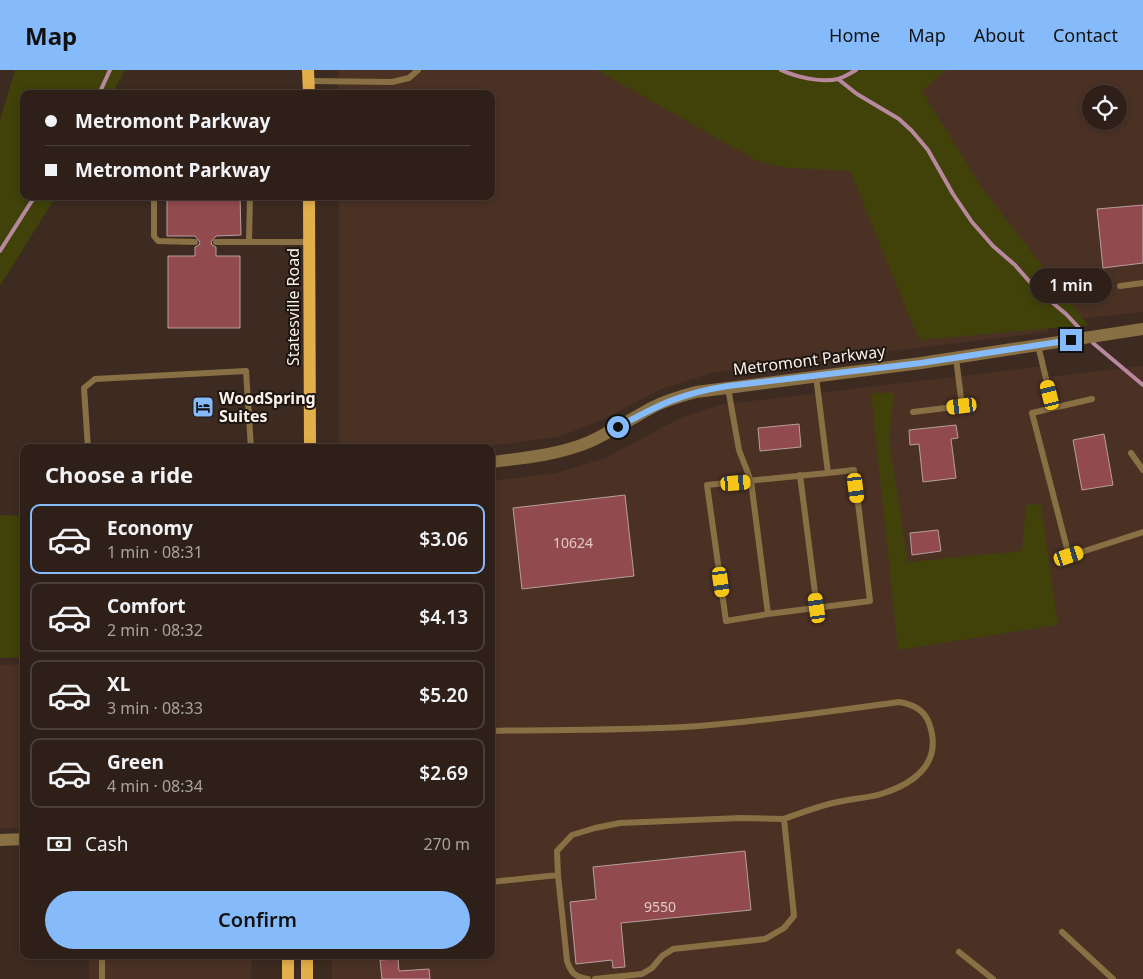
<!DOCTYPE html>
<meta charset="utf-8">
<style>
:root{--surface:#2e2019;--page:#3a2d26;--text:#f1f3f6;--muted:#a7a3a2;--line:#493e38;--accent:#86bbfb}
body{margin:0;font-family:"Noto Sans",sans-serif;background:var(--page);color:var(--text);height:100vh;display:flex;flex-direction:column;font-size:19px;white-space:nowrap}
*{box-sizing:border-box;margin:0}
p{font-size:16px;color:var(--muted)}
.icon{flex:none;width:28px;height:28px;fill:none;stroke:currentColor;stroke-width:2;stroke-linecap:round;stroke-linejoin:round}
.map{position:relative;flex:1;overflow:hidden}
.sheet{position:absolute;left:20px;top:374px;width:475px;height:515px;display:flex;flex-direction:column;background:var(--surface);border-radius:10px;box-shadow:0 2px 8px #0003,0 0 0 1px var(--line)}
.sheet>*{flex:none}
.hud{position:absolute;left:20px;top:20px;width:475px;height:110px;border-radius:10px;box-shadow:0 2px 8px #0003,0 0 0 1px var(--line);display:grid;align-content:center;height:110px;padding:0 25px;background:var(--surface)}
.buttons{position:absolute;left:1082px;top:15px;display:grid;gap:10px}
.buttons a{display:grid;place-items:center;width:45px;height:45px;border-radius:50%;background:var(--surface);box-shadow:0 2px 8px #0003,0 0 0 1px var(--line);font-size:25px}
.end{position:absolute;width:22px;height:22px;margin:-11px;border:6px solid #86bbfb;background:#111;box-shadow:0 0 0 2px #111}
.from{border-radius:50%}
.bubble{position:absolute;height:35px;border-radius:18px;background:var(--surface);box-shadow:0 2px 8px #0003,0 0 0 1px var(--line);font-size:16px;font-weight:600;line-height:35px;text-align:center}
.car{position:absolute;width:15px;height:30px;margin:-15px -8px;border-radius:6px;box-shadow:0 0 4px 1px #0007;background:linear-gradient(#f5c518 24%,#345 0 40%,#f5c518 0 76%,#345 0 86%,#f5c518 0)}
.hud b{display:flex;align-items:center;gap:18px;height:48px;font-size:19px}
.hud b+b{border-top:1px solid var(--line)}
.hud i{width:12px;height:12px;background:var(--text)}
ul{padding:0;list-style:none}
li{display:flex;align-items:center;gap:15px;height:70px;margin:0 10px 8px;padding:0 15px;border:2px solid var(--line);border-radius:10px}
li div{flex:1}
li b{display:block;font-size:19px}
li em{font-style:normal;font-weight:600}
li.active{border-color:var(--accent)}
li>.icon{width:45px;height:45px;stroke-width:1.5}
h2{padding:0 25px;font-size:22px;line-height:60px}
.pay{display:flex;align-items:center;gap:12px;height:55px;padding:0 25px;font-size:19px}
.pay p{margin-inline-start:auto}
.action{display:flex;gap:10px;margin-top:auto;padding:10px 25px}
.action a{flex:1;height:58px;border-radius:30px;background:var(--accent);color:#111;font-size:20px;font-weight:600;line-height:58px;text-align:center}
header{display:flex;align-items:center;gap:30px;box-sizing:border-box;height:70px;padding:0 25px;background:var(--accent);color:#111}
header strong{font-size:24px}
nav{display:flex;gap:28px;margin-inline-start:auto;font-size:18px}
.map>svg:first-child{display:block}
.built{fill:#4a3124;fill-rule:evenodd}
.green{fill:#40420a}
.lines{fill:none;stroke-linecap:round;stroke-linejoin:round}
.stream{stroke:#b8889e;stroke-width:4}
.building{fill:#914b4e;stroke:#b99e9e}
.lane{stroke:#897044;stroke-width:6}
.street{stroke:#897044;stroke-width:12}
.primary{stroke:#e3af4a;stroke-width:12}
.route{stroke:#86bbfb;stroke-width:6}
.labels{text-anchor:middle;dominant-baseline:central;stroke-width:4;stroke-linejoin:round;paint-order:stroke}
.number-label{font-size:14px;fill:#e1c7c3}
.street-label{font-size:16px;fill:#fcf0ea;stroke:#1e1611}
.poi-label{font-size:16px;font-weight:bold;fill:#fcf0ea;stroke:#1e1611;text-anchor:start}
</style>
<header>
<strong>Map</strong>
<nav><a>Home</a><a>Map</a><a>About</a><a>Contact</a></nav>
</header>
<div class="map">
<svg width="1143" height="909" viewBox="0 0 1143 909">
<rect width="100%" height="100%" fill="#3d2b21"/>
<!-- built -->
<path class="built" d="M 338,0 L 1143,0 L 1143,242 L 1047,252 L 1048,262 L 711,303 L 661,319 L 600,351 L 558,367 L 473,378 L 339,377 L 339,126 L 491,126 L 491,24 L 338,24 ZM 1091,24 L 1119,24 L 1119,51 L 1091,51 Z
M 1045,296 L 1047,307 L 1143,296 L 1143,909 L 332,909 L 332,885 L 491,885 L 491,411 L 556,403 L 606,388 L 680,348 L 719,335 Z
M 24,594 L 24,758 L 0,758 L 0,595 Z
M 89,885 L 252,885 L 251,909 L 89,909 Z"/>
<!-- green -->
<path class="green" d="M 15,0 L 125,0 L 112,24 L 24,24 L 24,126 L 56,126 L 0,216 L 0,50 Z
M 597,0 L 946,0 L 922,21 L 980,115 L 1088,255 L 919,270 L 850,101 L 790,98 L 759,92 Z
M 871,323 L 894,323 L 889,370 L 908,492 L 1022,481 L 1026,435 L 1041,434 L 1058,555 L 898,580 Z
M 0,445 L 24,446 L 24,587 L 0,588 Z"/>
<g class="lines">
<!-- stream -->
<path class="stream" d="M 781,0 C 796,7 821,13 838,9 C 844,7 851,3 856,0
M 838,9 L 857,24 L 899,49 L 912,61 L 928,80 L 953,124 L 972,152 L 993,176 L 1015,195 L 1036,219 L 1066,244 L 1081,260
M 99,24 L 110,0
M 0,181 L 35,126
M 1093,273 L 1143,315"/>
</g>
<!-- building -->
<path class="building" d="M 167,126 L 240,126 L 241,165 L 216,166 L 211,172 L 212,175 L 216,177 L 216,186 L 240,186 L 240,258 L 168,258 L 168,186 L 195,186 L 195,177 L 199,175 L 200,172 L 195,166 L 167,166 Z
M 1143,135 L 1143,193 L 1103,198 L 1097,139 Z
M 799,354 L 801,377 L 760,381 L 758,358 Z
M 956,355 L 958,368 L 951,369 L 956,408 L 923,412 L 919,374 L 910,375 L 909,360 Z
M 1104,364 L 1113,415 L 1082,420 L 1073,370 Z
M 625,425 L 634,506 L 522,519 L 513,438 Z
M 938,460 L 941,481 L 912,485 L 910,463 Z
M 745,781 L 751,840 L 621,853 L 625,897 L 613,898 L 612,890 L 576,894 L 570,832 L 596,829 L 593,797 Z
M 398,889 L 399,901 L 429,899 L 430,909 L 382,909 L 380,890 Z"/>
<g class="lines">
<!-- lane -->
<path class="lane" d="M 308,11 L 392,12 L 409,8 L 418,0
M 154,126 L 154,166 L 158,171 L 195,172
M 216,172 L 309,172
M 249,172 L 250,126
M 1120,216 L 1143,213
M 1038,275 L 1053,338 L 1032,343 L 1069,486 L 1143,462
M 728,318 L 739,380 L 751,411 L 768,544 L 870,531 L 854,400 L 828,403 L 816,306
M 1053,338 L 1092,329
M 913,342 L 962,336 L 956,288
M 88,378 L 84,318 L 95,309 L 246,301 L 251,378
M 1131,383 L 1143,400
M 800,405 L 817,538
M 768,544 L 726,551 L 707,415 L 828,403
M 491,661 C 561,659 630,661 699,656 C 766,651 833,641 899,632 C 912,634 924,639 929,653 C 943,692 916,713 881,724 C 869,728 855,728 843,731 C 823,734 804,742 784,749
M 491,812 L 558,805
M 1062,862 L 1113,909
M 959,882 L 993,909
M 102,885 L 102,909
M 588,909 C 575,907 571,903 567,891 L 558,805 L 557,781 L 572,765 L 595,758 L 620,753 L 741,748 L 784,749 L 794,846 L 784,858 L 765,869 L 673,879 L 662,886 L 652,898 L 642,904 L 595,909"/>
<!-- street -->
<path class="street" d="M 491,392 C 524,388 558,385 589,372 C 611,362 631,349 653,337 C 667,330 681,326 696,322 L 921,293 L 1143,259
M 0,770 L 24,769"/>
<!-- primary -->
<path class="primary" d="M 308,0 L 309,24
M 309,126 L 310,378
M 307,885 L 307,909
M 288,909 L 288,885"/>
</g>
<g class="lines">
<!-- route -->
<path class="route" d="M 618,357 C 658,335 682,323 728,316 L 921,293 L 1071,270"/>
</g>
<!-- icons -->
<defs>
<g id="hotel-square" transform="scale(1.125)"><rect x="-9" y="-9" width="18" height="18" rx="4" fill="#86bbfb" stroke="#1e1611"/><path d="M-6-4.5h1.5V1H6V5H4.5V3h-9V5H-6ZM-4 0a1.8 1.8 0 1 1 3.6 0ZM.5 0V-2.5h3Q6-2.5 6 0Z" fill="#111"/></g>
</defs>
<g fill-rule="evenodd">
<use href="#hotel-square" x="203" y="337"/>
</g>
<g class="labels">
<!-- number labels -->
<g class="number-label">
<text x="573" y="472">10624</text>
<text x="660" y="836">9550</text>
</g>
<!-- street labels -->
<g class="street-label">
<text transform="translate(293 237) rotate(-90)">Statesville Road</text>
<text transform="translate(809 290) rotate(-7)">Metromont Parkway</text>
</g>
<!-- poi labels -->
<g class="poi-label">
<text x="219" y="328">WoodSpring<tspan x="219" dy="18">Suites</tspan></text>
</g>
</g>
</svg>
<div class="buttons">
<a><svg class="icon" aria-label="locate" viewBox="0 0 24 24"><circle cx="12" cy="12" r="6"/><path d="M12 2v4M12 18v4M2 12h4M18 12h4"/></svg></a>
</div>
<i class="end from" style="left:618px;top:357px"></i>
<i class="end" style="left:1071px;top:270px"></i>
<div class="bubble" style="left:1030px;top:198px;width:82px">1 min</div>
<i class="car" style="left:1050px;top:325px;rotate:346deg"></i>
<i class="car" style="left:962px;top:336px;rotate:263deg"></i>
<i class="car" style="left:736px;top:413px;rotate:85deg"></i>
<i class="car" style="left:856px;top:418px;rotate:173deg"></i>
<i class="car" style="left:1069px;top:486px;rotate:72deg"></i>
<i class="car" style="left:721px;top:512px;rotate:172deg"></i>
<i class="car" style="left:817px;top:538px;rotate:352deg"></i>
<div class="hud">
<b><i class="from"></i>Metromont Parkway</b>
<b><i></i>Metromont Parkway</b>
</div>
<section class="sheet">
<h2>Choose a ride</h2>
<ul>
<li class="active"><svg class="icon" aria-label="car" viewBox="0 0 24 24"><path d="M5 17H2v-5l4-1 3-4h7l3 4 3 1v5h-3M9 17h6M6 11h13"/><circle cx="7" cy="17" r="2"/><circle cx="17" cy="17" r="2"/></svg><div><b>Economy</b><p>1 min · 08:31</p></div><em>$3.06</em></li>
<li><svg class="icon" aria-label="car" viewBox="0 0 24 24"><path d="M5 17H2v-5l4-1 3-4h7l3 4 3 1v5h-3M9 17h6M6 11h13"/><circle cx="7" cy="17" r="2"/><circle cx="17" cy="17" r="2"/></svg><div><b>Comfort</b><p>2 min · 08:32</p></div><em>$4.13</em></li>
<li><svg class="icon" aria-label="car" viewBox="0 0 24 24"><path d="M5 17H2v-5l4-1 3-4h7l3 4 3 1v5h-3M9 17h6M6 11h13"/><circle cx="7" cy="17" r="2"/><circle cx="17" cy="17" r="2"/></svg><div><b>XL</b><p>3 min · 08:33</p></div><em>$5.20</em></li>
<li><svg class="icon" aria-label="car" viewBox="0 0 24 24"><path d="M5 17H2v-5l4-1 3-4h7l3 4 3 1v5h-3M9 17h6M6 11h13"/><circle cx="7" cy="17" r="2"/><circle cx="17" cy="17" r="2"/></svg><div><b>Green</b><p>4 min · 08:34</p></div><em>$2.69</em></li>
</ul>
<div class="pay"><svg class="icon" aria-label="cash" viewBox="0 0 24 24"><path d="M3 7h18v10H3z"/><circle cx="12" cy="12" r="2"/></svg>Cash<p>270 m</p></div>
<div class="action"><a>Confirm</a></div>
</section>
</div>
